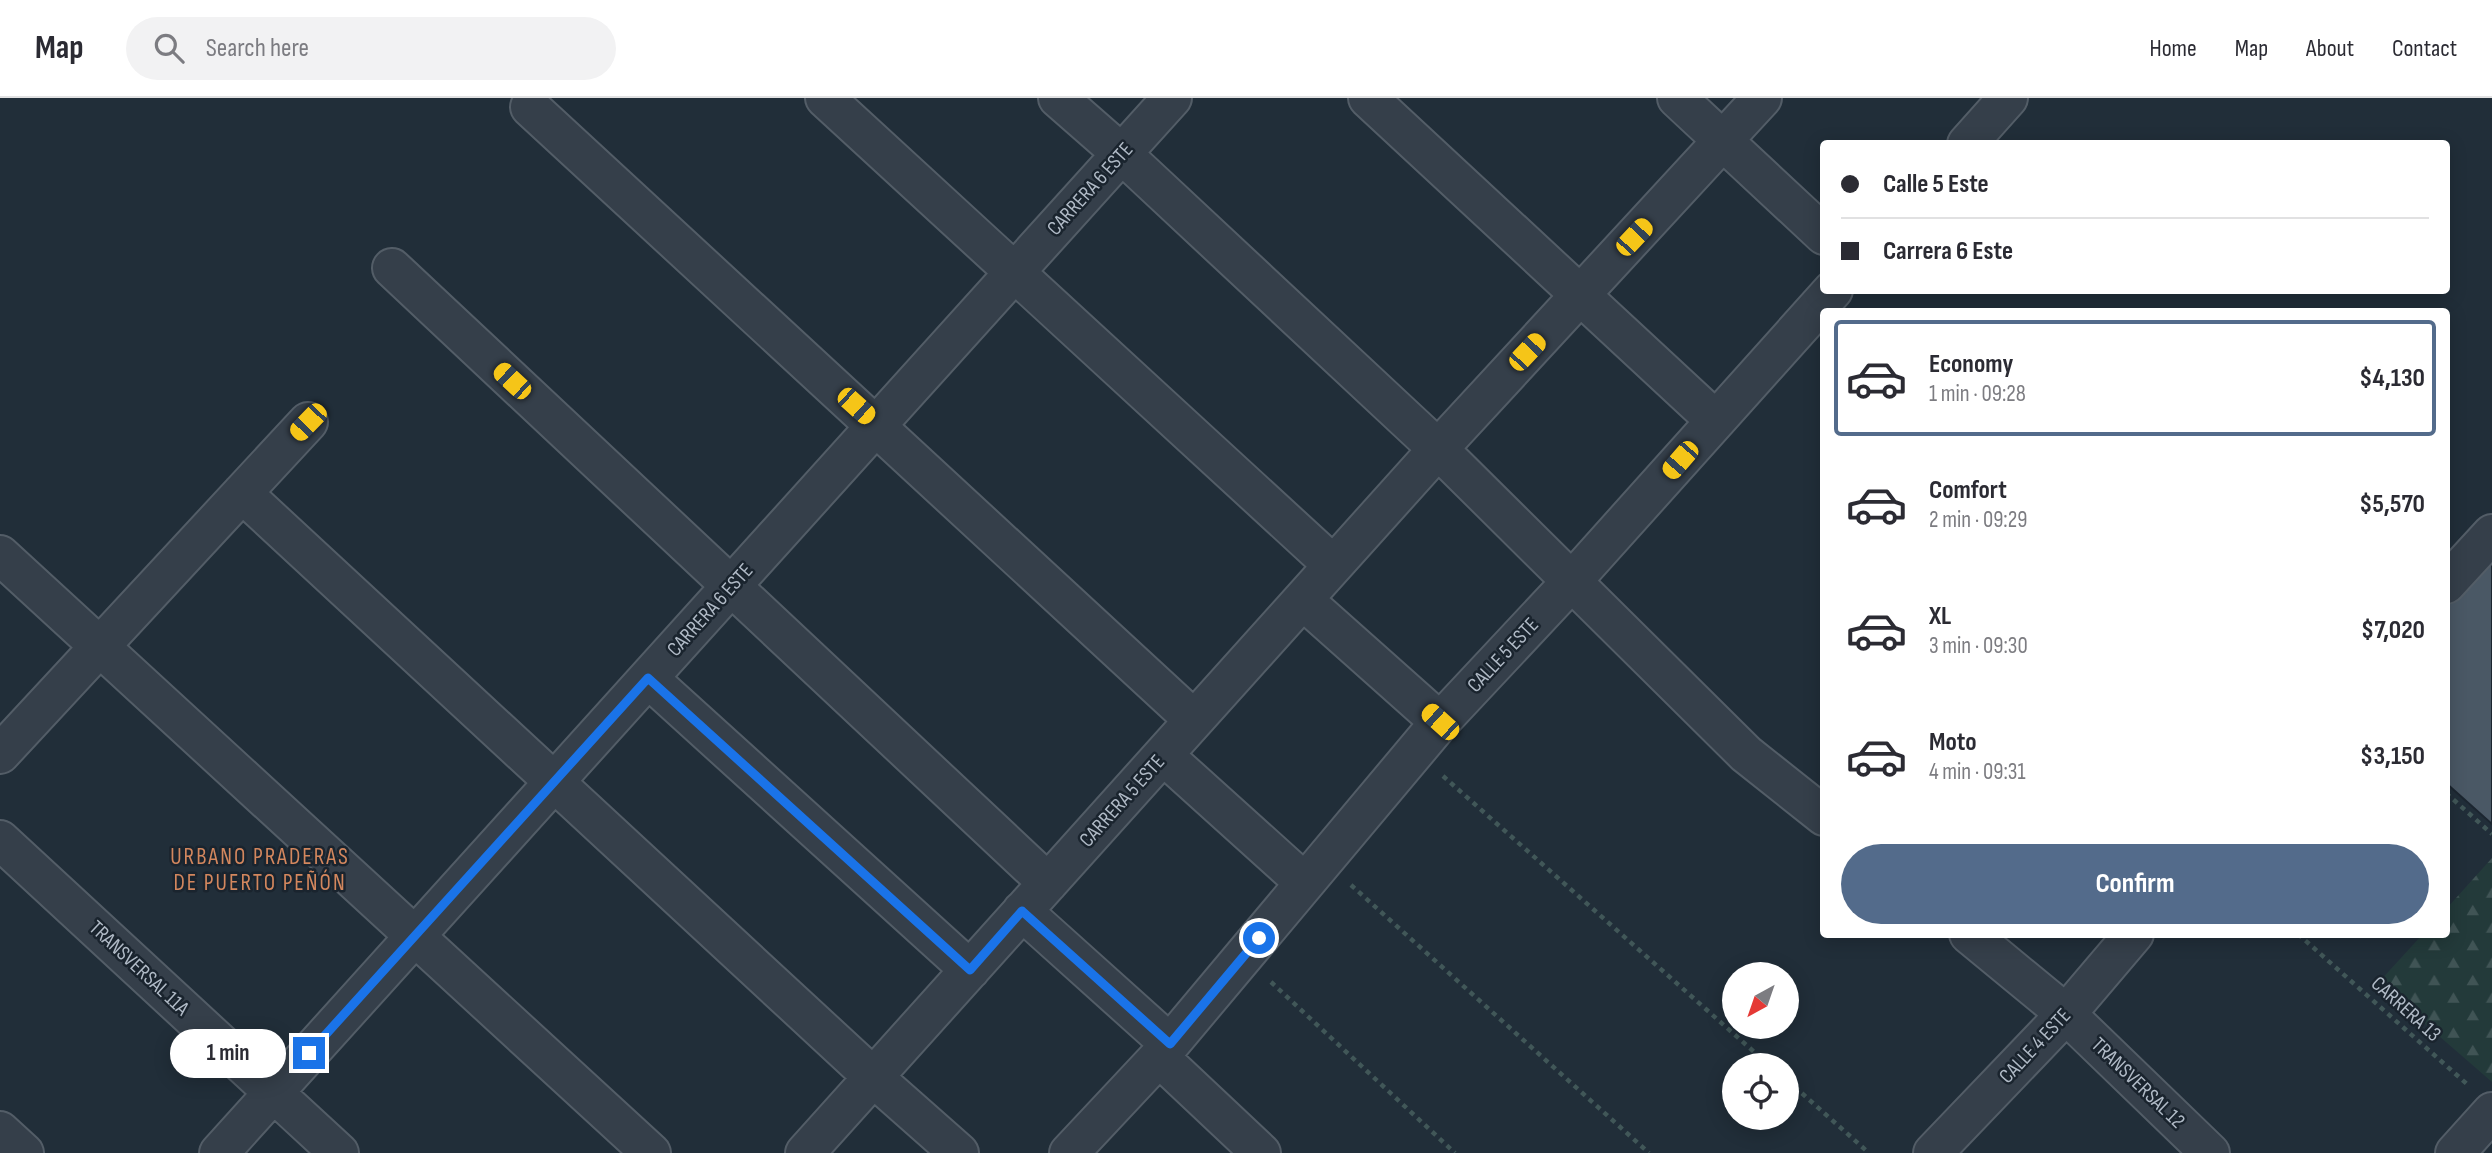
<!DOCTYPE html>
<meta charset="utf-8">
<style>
:root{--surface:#fff;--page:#f2f2f3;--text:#2b2b33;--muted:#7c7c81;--line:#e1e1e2;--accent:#536b8b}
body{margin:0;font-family:"Sofia Sans Condensed",sans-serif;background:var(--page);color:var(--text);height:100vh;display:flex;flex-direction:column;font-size:26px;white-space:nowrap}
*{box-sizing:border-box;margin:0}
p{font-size:23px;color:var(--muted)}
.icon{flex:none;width:38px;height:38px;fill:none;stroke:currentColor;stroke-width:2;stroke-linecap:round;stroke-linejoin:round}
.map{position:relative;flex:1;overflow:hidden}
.drawer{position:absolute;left:1820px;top:210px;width:630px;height:630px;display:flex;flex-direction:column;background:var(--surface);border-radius:7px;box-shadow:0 4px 18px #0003}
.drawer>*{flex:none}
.guide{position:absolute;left:1820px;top:42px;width:630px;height:154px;border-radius:7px;box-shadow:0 4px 18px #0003;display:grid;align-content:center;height:154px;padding:0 21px;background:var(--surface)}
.needle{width:46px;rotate:220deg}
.controls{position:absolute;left:1722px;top:864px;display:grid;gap:14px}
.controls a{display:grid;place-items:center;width:77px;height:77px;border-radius:50%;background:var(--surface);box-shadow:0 4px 18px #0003;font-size:35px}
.end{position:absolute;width:32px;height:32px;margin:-16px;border:9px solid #1a73e8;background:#fff;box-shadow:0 0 0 4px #fff}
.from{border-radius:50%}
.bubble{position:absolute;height:49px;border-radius:24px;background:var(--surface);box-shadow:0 4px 18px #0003;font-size:23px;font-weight:700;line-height:49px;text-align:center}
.car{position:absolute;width:21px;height:42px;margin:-21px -10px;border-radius:9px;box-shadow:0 0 5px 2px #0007;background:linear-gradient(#f5c518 24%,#345 0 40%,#f5c518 0 76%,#345 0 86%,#f5c518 0)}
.guide b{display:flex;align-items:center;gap:24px;height:66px;font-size:26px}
.guide b+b{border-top:2px solid var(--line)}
.guide i{width:18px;height:18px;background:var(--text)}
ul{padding:12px 0 0;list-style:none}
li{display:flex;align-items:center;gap:21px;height:116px;margin:0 14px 10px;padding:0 7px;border:4px solid transparent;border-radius:7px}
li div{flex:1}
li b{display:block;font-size:26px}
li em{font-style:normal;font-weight:700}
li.on{border-color:var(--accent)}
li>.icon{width:63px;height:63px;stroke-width:1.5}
.primary-button{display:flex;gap:14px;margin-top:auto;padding:14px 21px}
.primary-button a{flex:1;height:80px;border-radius:42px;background:var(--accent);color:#fff;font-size:28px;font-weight:700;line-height:80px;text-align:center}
header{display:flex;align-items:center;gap:42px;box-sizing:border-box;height:98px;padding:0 35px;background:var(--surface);border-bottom:2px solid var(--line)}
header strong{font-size:33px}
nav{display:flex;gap:38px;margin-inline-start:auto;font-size:24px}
.search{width:490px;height:63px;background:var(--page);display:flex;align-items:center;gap:18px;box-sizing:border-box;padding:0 24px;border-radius:38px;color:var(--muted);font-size:26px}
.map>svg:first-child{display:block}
.forest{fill:url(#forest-firs)}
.building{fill:#4a5865;stroke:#1c2630;stroke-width:2}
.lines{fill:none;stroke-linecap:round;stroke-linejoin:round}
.minor-casing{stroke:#535d67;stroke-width:42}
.path{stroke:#415758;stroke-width:4.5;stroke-dasharray:5 5;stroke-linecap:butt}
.minor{stroke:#353f4a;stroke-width:38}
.route{stroke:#1a73e8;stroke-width:9}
.labels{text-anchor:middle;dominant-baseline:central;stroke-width:5;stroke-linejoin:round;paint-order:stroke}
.street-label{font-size:21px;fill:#b0bac6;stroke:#1a242e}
.neighbourhood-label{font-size:23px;letter-spacing:2px;fill:#d3875e;stroke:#1a242e}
</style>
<header>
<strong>Map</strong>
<div class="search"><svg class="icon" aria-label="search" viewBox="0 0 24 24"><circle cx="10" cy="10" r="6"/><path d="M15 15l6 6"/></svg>Search here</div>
<nav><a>Home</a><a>Map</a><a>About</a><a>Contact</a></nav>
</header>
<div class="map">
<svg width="2492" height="1055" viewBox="0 0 2492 1055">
<defs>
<pattern id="forest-firs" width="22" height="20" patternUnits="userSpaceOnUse" patternTransform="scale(1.75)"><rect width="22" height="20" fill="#233a3a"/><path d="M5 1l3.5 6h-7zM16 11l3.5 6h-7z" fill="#405455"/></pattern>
</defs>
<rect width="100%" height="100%" fill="#212e39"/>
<!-- forest -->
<path class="forest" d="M 2492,760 L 2492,984 L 2378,885 L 2422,837 L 2446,836 L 2447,810 Z"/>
<!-- building -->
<path class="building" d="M 2491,460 L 2492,460 L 2492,726 L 2446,685 L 2446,507 Z"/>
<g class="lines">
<!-- minor casing -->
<g class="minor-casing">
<path id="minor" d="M 825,0 L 1333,467
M 1058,0 L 1122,56 L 1438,351 L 1746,656 L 1824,718
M 1368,0 L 1715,322
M 1677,0 L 1824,137
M 530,9 L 1194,622
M 1967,46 L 2008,0
M 392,170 L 1048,785
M 242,395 L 873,979 L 959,1055
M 0,457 L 651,1055
M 2446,486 L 2492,436
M 1303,502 L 1440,624
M 648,580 L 970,872
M 0,656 L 308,324
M 1163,657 L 1305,785
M 0,742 L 339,1055
M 1022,813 L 1170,946
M 1969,836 L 2066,916 L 2210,1055
M 1159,959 L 1261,1055
M 0,1033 L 24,1055
M 219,1055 L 1172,0
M 805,1055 L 1438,351 L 1762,0
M 1069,1055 L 1159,959 L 1440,624 L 1572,483 L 1833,192
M 1933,1055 L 2066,916 L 2134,836
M 2455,1055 L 2492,1014"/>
</g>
<!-- path -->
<path class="path" d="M 1443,678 L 1770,968
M 2446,695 L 2492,736
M 1351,787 L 1649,1055
M 2298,836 L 2468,987
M 1271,884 L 1455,1055
M 1787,982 L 1869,1055"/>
<!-- minor -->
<use href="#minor" class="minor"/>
</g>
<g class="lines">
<!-- route -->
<path class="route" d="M 309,955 L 648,580 L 970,872 L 1022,813 L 1170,946 L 1259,840"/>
</g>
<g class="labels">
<!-- street labels -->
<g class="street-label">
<text transform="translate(1090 91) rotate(-48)">CARRERA 6 ESTE</text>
<text transform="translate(710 512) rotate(-48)">CARRERA 6 ESTE</text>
<text transform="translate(1503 557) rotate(-47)">CALLE 5 ESTE</text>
<text transform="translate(1122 703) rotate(-48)">CARRERA 5 ESTE</text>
<text transform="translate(139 870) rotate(43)">TRANSVERSAL 11A</text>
<text transform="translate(2406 911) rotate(42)">CARRERA 13</text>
<text transform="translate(2035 948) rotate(-47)">CALLE 4 ESTE</text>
<text transform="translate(2138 985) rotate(44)">TRANSVERSAL 12</text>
</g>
<!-- neighbourhood labels -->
<g class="neighbourhood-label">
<text x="260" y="759">URBANO PRADERAS<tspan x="260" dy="26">DE PUERTO PEÑÓN</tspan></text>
</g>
</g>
</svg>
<div class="controls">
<a><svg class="needle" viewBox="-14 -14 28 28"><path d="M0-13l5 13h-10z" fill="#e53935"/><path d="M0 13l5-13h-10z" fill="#7c7c81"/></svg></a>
<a><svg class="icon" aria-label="locate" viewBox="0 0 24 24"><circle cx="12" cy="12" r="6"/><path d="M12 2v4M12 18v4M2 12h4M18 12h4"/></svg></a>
</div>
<i class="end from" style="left:1259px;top:840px"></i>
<i class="end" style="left:309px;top:955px"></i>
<div class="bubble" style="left:170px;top:931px;width:116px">1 min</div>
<i class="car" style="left:1634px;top:139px;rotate:43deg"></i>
<i class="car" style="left:1527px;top:254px;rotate:43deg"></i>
<i class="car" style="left:512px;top:283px;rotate:313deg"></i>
<i class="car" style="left:856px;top:308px;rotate:132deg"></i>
<i class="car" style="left:308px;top:324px;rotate:224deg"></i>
<i class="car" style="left:1680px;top:362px;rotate:221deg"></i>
<i class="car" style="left:1440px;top:624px;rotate:312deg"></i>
<div class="guide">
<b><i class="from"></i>Calle 5 Este</b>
<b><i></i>Carrera 6 Este</b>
</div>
<section class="drawer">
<ul>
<li class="on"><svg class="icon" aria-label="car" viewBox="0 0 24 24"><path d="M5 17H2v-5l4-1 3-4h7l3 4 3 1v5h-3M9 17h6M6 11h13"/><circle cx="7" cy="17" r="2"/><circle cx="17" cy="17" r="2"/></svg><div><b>Economy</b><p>1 min · 09:28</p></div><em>$4,130</em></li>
<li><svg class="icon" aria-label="car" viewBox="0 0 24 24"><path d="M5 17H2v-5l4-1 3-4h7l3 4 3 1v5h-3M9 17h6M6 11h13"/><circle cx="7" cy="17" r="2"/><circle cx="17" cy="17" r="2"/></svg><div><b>Comfort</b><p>2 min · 09:29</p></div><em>$5,570</em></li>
<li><svg class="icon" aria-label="car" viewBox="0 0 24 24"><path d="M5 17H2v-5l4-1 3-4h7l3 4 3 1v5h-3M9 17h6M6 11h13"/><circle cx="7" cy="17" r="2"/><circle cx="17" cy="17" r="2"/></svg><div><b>XL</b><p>3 min · 09:30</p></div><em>$7,020</em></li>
<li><svg class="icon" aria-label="car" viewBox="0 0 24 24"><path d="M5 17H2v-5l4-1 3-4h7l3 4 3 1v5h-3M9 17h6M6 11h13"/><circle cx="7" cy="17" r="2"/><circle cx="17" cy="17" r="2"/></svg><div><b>Moto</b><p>4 min · 09:31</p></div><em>$3,150</em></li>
</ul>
<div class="primary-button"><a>Confirm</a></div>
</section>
</div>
